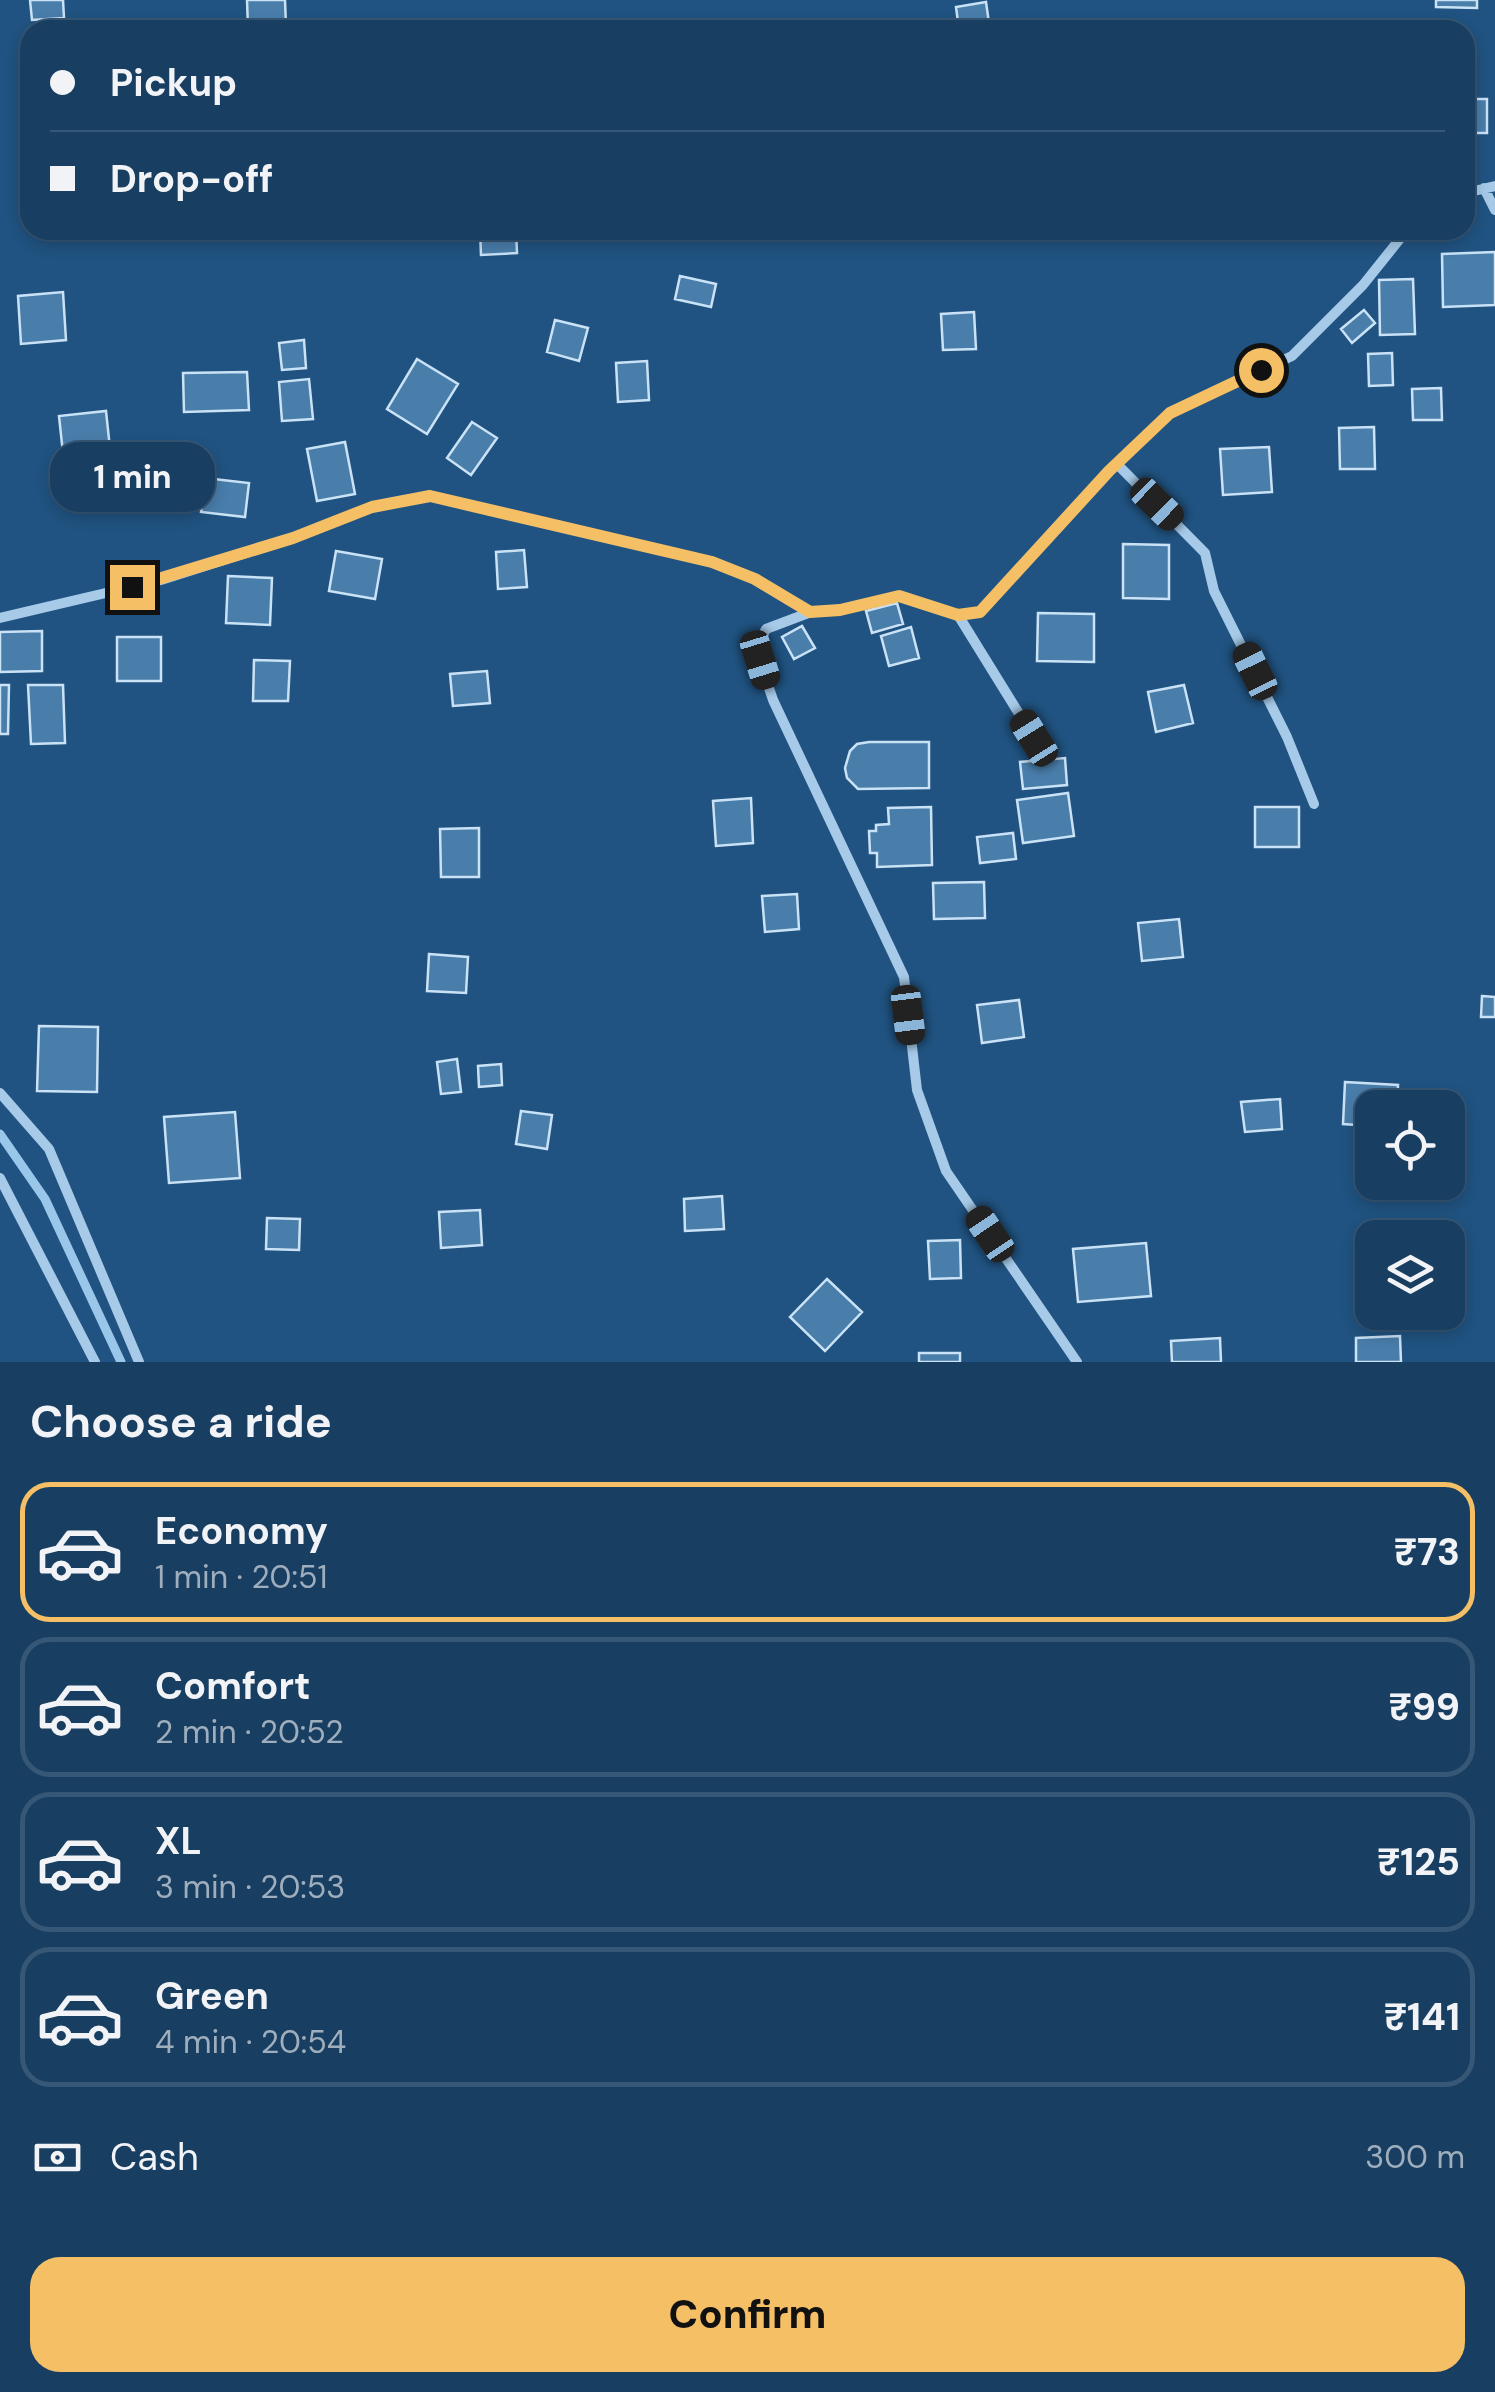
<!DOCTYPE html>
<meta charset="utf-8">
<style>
:root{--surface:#183e61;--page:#25496a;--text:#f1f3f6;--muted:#9faebd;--line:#365776;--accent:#f5bf66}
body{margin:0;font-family:"DM Sans",sans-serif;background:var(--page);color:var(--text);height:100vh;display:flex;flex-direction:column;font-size:38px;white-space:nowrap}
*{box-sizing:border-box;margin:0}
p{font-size:32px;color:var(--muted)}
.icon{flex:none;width:55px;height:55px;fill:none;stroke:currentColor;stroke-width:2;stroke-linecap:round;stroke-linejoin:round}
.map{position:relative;height:1362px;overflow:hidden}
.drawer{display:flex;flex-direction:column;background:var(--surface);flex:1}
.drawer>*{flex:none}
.banner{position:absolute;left:20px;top:20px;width:1455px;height:220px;border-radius:30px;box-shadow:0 5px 15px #0003,0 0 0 2px var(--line);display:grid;align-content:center;height:220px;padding:0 30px;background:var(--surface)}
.tools{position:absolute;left:1355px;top:1090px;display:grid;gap:20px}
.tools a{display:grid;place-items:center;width:110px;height:110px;border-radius:20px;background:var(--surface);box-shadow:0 5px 15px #0003,0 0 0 2px var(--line);font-size:50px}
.end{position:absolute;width:45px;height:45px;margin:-22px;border:12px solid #f5bf66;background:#111;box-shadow:0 0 0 5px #111}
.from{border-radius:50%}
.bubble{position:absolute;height:70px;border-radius:30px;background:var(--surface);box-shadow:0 5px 15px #0003,0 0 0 2px var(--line);font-size:32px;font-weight:800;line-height:70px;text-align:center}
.car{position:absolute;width:30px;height:60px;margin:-30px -15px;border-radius:12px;box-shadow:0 0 8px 2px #0007;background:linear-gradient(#222 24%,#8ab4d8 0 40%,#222 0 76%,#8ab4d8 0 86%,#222 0)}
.banner b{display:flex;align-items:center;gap:35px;height:95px;font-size:38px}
.banner b+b{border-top:2px solid var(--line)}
.banner i{width:25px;height:25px;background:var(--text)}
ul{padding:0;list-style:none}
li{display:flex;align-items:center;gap:30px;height:140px;margin:0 20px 15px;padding:0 10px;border:5px solid var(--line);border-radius:30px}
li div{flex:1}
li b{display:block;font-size:38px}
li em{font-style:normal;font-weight:800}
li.active{border-color:var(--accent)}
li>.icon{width:90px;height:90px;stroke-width:1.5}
h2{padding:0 30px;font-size:45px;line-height:120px}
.pay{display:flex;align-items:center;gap:25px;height:110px;padding:0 30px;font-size:38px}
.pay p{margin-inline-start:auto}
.primary-button{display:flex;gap:20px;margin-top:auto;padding:20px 30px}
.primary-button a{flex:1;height:115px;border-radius:30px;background:var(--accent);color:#111;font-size:40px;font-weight:800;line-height:115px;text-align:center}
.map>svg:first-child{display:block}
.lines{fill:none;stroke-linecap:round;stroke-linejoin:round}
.stream{stroke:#99c6e9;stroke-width:9}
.building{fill:#497daa;stroke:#cae2f6;stroke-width:2.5}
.minor{stroke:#a6cae8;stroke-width:10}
.route{stroke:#f5bf66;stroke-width:12}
</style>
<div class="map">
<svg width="1495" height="1362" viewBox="0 0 1495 1362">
<rect width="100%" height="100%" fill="#205381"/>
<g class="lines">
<!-- stream -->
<path class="stream" d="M 0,1134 L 45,1199 L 121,1362"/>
</g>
<!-- building -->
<path class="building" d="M 30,0 L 63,0 L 64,18 L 32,20 Z
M 247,0 L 285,0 L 286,26 L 248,28 Z
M 1436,0 L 1477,0 L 1477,8 L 1436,7 Z
M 986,2 L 990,30 L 959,30 L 956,7 Z
M 1465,99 L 1487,99 L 1487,133 L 1465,133 Z
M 480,230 L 516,230 L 517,253 L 481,255 Z
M 1495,252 L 1495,305 L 1443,307 L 1442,254 Z
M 680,276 L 716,284 L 711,307 L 675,299 Z
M 1413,279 L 1415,334 L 1380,335 L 1379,280 Z
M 63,292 L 66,340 L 21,344 L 18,296 Z
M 1364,310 L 1375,323 L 1352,343 L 1341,329 Z
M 974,312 L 976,349 L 943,350 L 941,314 Z
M 555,320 L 588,328 L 579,361 L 547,352 Z
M 304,340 L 306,368 L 282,370 L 279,343 Z
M 1392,353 L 1393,385 L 1369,386 L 1368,354 Z
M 417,359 L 458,384 L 427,434 L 387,409 Z
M 647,361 L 649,400 L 618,402 L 616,363 Z
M 247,372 L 249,410 L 184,412 L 183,373 Z
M 309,379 L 313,419 L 282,421 L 279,382 Z
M 1441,388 L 1442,420 L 1413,420 L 1412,389 Z
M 106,411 L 111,458 L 64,463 L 59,416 Z
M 472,422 L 497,438 L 471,475 L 447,458 Z
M 1374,427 L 1375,469 L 1340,469 L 1339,428 Z
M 345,442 L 355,494 L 317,501 L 307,449 Z
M 1269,447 L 1272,492 L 1223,495 L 1220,449 Z
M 205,478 L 249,483 L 245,517 L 201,512 Z
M 1123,544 L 1169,545 L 1169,599 L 1123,598 Z
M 524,550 L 527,587 L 498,589 L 496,552 Z
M 336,551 L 382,559 L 375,599 L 329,591 Z
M 228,576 L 272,578 L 270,625 L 226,623 Z
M 897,603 L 903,624 L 872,633 L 866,611 Z
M 1038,613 L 1094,614 L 1094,662 L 1037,661 Z
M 802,626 L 815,648 L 794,659 L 782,637 Z
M 911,627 L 919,658 L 889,666 L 881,636 Z
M 42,631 L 42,671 L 0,672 L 0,632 Z
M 117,637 L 161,637 L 161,681 L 117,681 Z
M 254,660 L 290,661 L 288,701 L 253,701 Z
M 487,671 L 490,703 L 453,706 L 450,674 Z
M 0,685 L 9,685 L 8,734 L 0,734 Z
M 28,685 L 63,685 L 65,743 L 31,744 Z
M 1184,685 L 1193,723 L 1156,732 L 1148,692 Z
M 869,742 L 929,742 L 929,788 L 858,789 L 847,778 L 845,768 L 850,751 L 857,744 Z
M 1065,758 L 1067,785 L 1023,789 L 1020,762 Z
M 1068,793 L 1074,836 L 1023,843 L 1017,800 Z
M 751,798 L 753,843 L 716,846 L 713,801 Z
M 931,807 L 932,865 L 877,867 L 877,853 L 870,853 L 869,831 L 876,831 L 876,825 L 889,824 L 888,808 Z
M 1255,807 L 1299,807 L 1299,847 L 1255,847 Z
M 479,828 L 479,877 L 441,877 L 440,829 Z
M 1013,833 L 1016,859 L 980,863 L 977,837 Z
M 984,882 L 985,918 L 934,919 L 933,883 Z
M 797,894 L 799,929 L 765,932 L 762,896 Z
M 1179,919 L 1183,957 L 1142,961 L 1138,923 Z
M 429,954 L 468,957 L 466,993 L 427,991 Z
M 1482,996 L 1495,997 L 1495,1017 L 1481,1017 Z
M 1019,1000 L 1024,1037 L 982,1043 L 977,1005 Z
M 39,1026 L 98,1027 L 97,1092 L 37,1091 Z
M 457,1059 L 461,1092 L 441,1094 L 437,1062 Z
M 501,1064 L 502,1085 L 479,1087 L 478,1066 Z
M 1345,1082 L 1398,1085 L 1397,1108 L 1372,1108 L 1372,1126 L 1343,1124 Z
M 1280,1099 L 1282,1129 L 1245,1132 L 1241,1102 Z
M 521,1111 L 552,1115 L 547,1149 L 516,1144 Z
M 235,1112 L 240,1178 L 169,1183 L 164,1117 Z
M 722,1196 L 724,1229 L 685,1231 L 684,1199 Z
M 480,1210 L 482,1245 L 441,1248 L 439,1212 Z
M 267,1218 L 300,1219 L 299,1250 L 266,1249 Z
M 960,1240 L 961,1278 L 930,1279 L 928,1241 Z
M 1146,1243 L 1151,1296 L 1078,1302 L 1073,1249 Z
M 827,1279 L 862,1312 L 825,1351 L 790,1317 Z
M 1400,1336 L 1401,1362 L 1356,1362 L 1356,1338 Z
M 1220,1338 L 1221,1362 L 1172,1362 L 1171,1341 Z
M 919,1353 L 960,1353 L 960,1362 L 919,1362 Z"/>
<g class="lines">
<!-- minor -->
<path class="minor" d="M 1484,188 L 1495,210
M 1465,193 L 1495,186
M 1117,464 L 1205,553 L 1214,591 L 1287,737 L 1314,804
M 958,615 L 1034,738
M 0,618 L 161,580 L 293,538 L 372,507 L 430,496 L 712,562 L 755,579 L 811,612
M 0,1093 L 49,1149 L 139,1362
M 0,1178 L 95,1362
M 1077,1362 L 946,1171 L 917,1090 L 904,977 L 773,700 C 765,675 753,653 766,629 L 811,612 L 840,610 L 899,596 L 958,615 L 980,612 L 1109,471 L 1170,413 L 1292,356 L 1363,285 L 1407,230"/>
</g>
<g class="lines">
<!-- route -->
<path class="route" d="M 132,587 L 293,538 L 372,507 L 430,496 L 712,562 L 755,579 L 810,612 L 840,610 L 899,596 L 958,615 L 980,612 L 1109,471 L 1170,413 L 1261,370"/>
</g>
</svg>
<div class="tools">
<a><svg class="icon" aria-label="locate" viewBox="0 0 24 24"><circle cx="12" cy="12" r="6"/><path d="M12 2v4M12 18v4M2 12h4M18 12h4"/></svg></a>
<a><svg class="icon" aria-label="layers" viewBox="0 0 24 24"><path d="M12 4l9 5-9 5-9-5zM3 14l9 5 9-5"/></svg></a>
</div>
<i class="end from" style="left:1261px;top:370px"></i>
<i class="end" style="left:132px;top:587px"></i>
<div class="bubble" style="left:50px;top:442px;width:165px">1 min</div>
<i class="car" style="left:1157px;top:504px;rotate:134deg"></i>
<i class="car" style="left:760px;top:660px;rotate:163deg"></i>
<i class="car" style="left:1255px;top:671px;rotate:334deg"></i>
<i class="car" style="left:1034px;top:738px;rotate:328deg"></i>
<i class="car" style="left:908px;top:1015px;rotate:173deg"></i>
<i class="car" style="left:990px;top:1234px;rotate:326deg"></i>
<div class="banner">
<b><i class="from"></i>Pickup</b>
<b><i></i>Drop-off</b>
</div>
</div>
<section class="drawer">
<h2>Choose a ride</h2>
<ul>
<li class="active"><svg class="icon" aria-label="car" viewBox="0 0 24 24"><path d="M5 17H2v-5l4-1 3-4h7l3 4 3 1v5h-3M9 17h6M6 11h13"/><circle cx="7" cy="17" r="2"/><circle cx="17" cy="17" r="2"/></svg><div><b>Economy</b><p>1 min · 20:51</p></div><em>₹73</em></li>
<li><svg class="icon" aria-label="car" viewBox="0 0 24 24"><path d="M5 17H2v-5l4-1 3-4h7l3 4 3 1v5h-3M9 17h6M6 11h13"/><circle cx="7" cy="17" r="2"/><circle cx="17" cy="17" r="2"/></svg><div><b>Comfort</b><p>2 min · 20:52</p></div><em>₹99</em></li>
<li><svg class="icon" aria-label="car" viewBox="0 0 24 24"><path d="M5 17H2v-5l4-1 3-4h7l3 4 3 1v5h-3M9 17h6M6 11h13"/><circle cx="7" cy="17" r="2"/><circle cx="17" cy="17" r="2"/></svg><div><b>XL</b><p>3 min · 20:53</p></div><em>₹125</em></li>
<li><svg class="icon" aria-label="car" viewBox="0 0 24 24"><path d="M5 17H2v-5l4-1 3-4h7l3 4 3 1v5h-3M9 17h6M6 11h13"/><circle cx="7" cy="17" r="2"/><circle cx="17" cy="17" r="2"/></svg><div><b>Green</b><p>4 min · 20:54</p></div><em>₹141</em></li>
</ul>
<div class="pay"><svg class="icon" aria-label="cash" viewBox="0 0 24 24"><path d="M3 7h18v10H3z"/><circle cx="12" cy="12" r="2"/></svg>Cash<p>300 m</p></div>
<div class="primary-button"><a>Confirm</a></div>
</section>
